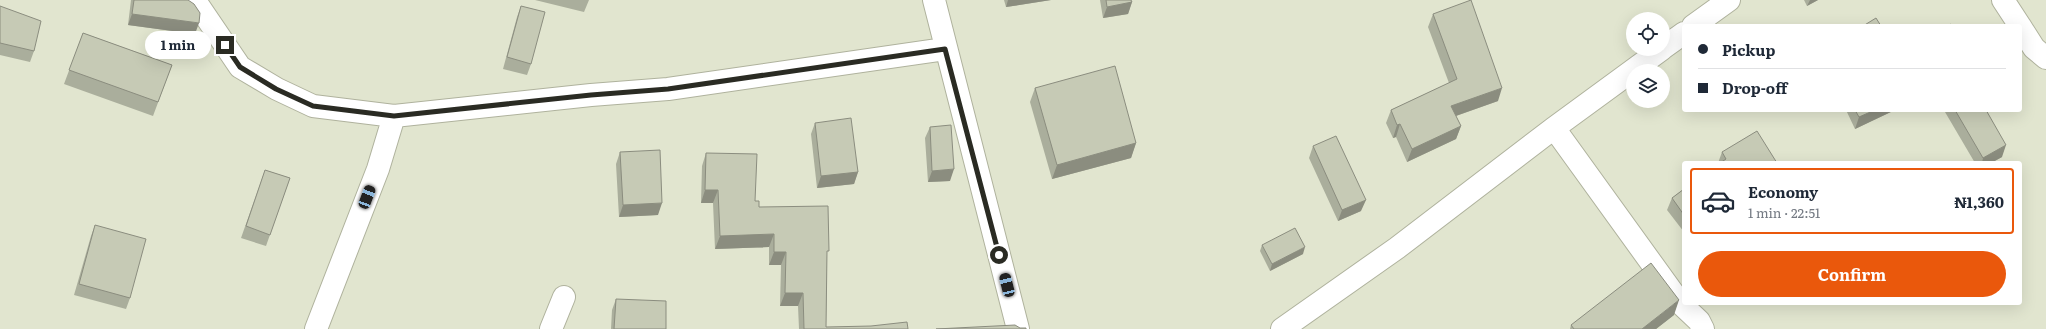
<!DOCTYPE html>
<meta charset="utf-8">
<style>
:root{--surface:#fff;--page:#f6f6f7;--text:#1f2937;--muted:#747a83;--line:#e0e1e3;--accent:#ea580c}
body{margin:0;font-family:Literata,serif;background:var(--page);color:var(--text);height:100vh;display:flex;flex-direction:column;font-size:15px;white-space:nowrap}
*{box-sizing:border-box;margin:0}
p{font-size:13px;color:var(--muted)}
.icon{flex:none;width:22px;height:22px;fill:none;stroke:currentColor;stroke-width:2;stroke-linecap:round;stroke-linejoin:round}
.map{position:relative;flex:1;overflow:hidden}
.side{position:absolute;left:1682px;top:161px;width:340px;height:144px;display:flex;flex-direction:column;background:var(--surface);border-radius:4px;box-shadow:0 4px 16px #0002}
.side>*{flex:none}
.banner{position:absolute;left:1682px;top:24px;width:340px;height:88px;border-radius:4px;box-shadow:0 4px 16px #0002;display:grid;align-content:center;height:88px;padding:0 16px;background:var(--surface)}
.controls{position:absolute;left:1626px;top:12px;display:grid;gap:8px}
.controls a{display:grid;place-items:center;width:44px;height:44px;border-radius:50%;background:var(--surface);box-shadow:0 4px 16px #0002;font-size:20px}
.end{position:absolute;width:18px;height:18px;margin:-9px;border:5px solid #2a2b23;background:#fff;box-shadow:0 0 0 2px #fff}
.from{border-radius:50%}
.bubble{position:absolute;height:28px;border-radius:14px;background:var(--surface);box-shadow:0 4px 16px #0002;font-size:13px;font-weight:700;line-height:28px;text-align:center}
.car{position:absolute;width:12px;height:24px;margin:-12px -6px;border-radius:5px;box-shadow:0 0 3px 1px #0007;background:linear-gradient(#222 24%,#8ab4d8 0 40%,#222 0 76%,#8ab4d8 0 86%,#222 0)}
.banner b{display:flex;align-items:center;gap:14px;height:38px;font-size:15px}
.banner b+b{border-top:1px solid var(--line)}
.banner i{width:10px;height:10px;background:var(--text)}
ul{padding:7px 0 0;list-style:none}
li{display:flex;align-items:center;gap:12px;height:66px;margin:0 8px 6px;padding:0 8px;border:2px solid transparent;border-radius:4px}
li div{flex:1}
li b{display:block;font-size:15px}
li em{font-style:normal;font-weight:700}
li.current{border-color:var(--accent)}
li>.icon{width:36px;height:36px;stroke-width:1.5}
.action{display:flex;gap:8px;margin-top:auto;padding:8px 16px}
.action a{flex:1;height:46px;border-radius:24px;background:var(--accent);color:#fff;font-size:16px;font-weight:700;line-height:46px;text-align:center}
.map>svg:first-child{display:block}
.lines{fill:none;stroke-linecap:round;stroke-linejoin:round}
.street-casing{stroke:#afb29d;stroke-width:24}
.street{stroke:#fff;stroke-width:22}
.wall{fill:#aaae9c}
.shaded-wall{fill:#8b8d7f}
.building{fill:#c6cab5;stroke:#8b8d7f}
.route{stroke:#2a2b23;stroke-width:5}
</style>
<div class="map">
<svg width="2046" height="329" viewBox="0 0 2046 329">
<rect width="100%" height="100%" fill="#e1e5cf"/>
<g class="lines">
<!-- street casing -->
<g class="street-casing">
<path id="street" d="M 187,0 L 198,5 L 240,67 L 277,89 L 313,106 L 394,116 L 591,95 L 668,89 L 945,49
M 934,0 L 1018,329
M 2003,0 L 2020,26
M 1693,26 L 1729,0
M 2020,26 L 2034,48 L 2046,58
M 1663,48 L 1684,33
M 1554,128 L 1681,304 L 1699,321 L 1703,329
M 316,329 L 378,169 L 394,116
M 551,329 L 564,297
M 1282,329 L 1397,248 L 1554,128 L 1662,49"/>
</g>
<!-- street -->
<use href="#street" class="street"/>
</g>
<!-- wall -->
<path class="wall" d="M 131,0 L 188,0 L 195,34 L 128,25 Z
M 535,0 L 589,0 L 584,12 Z
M 1004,0 L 1051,0 L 1006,7 Z
M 1100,0 L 1131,0 L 1132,2 L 1128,14 L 1103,18 Z
M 1804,0 L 1818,0 L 1807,6 Z
M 0,6 L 34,51 L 30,62 L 0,55 Z
M 521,6 L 531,64 L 527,75 L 503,69 L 517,17 Z
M 1433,14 L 1498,101 L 1456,116 L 1461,126 L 1456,139 L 1407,162 L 1396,137 L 1393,138 L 1386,123 L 1391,110 L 1449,83 L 1428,27 Z
M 83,33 L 172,65 L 153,116 L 64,84 Z
M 1035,88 L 1136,143 L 1131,158 L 1052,179 L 1030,102 Z
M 1846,110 L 1895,110 L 1855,129 Z
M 1945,110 L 1986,110 L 2002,157 L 1991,163 L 1975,163 L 1945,112 Z
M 815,123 L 858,172 L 854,184 L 817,188 L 811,134 Z
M 930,127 L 950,181 L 928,182 L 925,138 Z
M 1313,146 L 1361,211 L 1338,221 L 1309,158 Z
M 620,152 L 658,215 L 619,217 L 616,164 Z
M 1722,152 L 1777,163 L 1718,163 Z
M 706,153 L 755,201 L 759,207 L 827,256 L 826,327 L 908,329 L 799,329 L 798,306 L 780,306 L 781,265 L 769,265 L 769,247 L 715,249 L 713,203 L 701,203 L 702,166 Z
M 265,170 L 290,178 L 266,246 L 241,238 Z
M 1684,189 L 1684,232 L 1667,210 L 1672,198 Z
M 95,225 L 130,298 L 126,309 L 74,295 L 91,236 Z
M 1262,245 L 1303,254 L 1270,271 L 1260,251 Z
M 616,299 L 666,329 L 611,329 L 612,310 Z
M 1674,315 L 1656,329 L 1570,329 L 1571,325 Z"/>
<!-- shaded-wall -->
<path class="shaded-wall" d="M 1008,0 L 1051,0 L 1006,7 Z
M 1810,0 L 1818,0 L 1807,6 Z
M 1132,2 L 1128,14 L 1103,18 L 1107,7 Z
M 132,14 L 199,23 L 195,34 L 128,25 Z
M 1502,88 L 1498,101 L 1447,119 L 1451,106 Z
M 1875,110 L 1895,110 L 1855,129 L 1859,117 Z
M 1400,124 L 1396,137 L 1393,138 L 1397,125 Z
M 1461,126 L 1456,139 L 1407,162 L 1412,149 Z
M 1136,143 L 1131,158 L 1052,179 L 1057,165 Z
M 2006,145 L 2002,157 L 1991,163 L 1982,163 L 1983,158 Z
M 954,169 L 950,181 L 928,182 L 932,171 Z
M 858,172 L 854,184 L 817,188 L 821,176 Z
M 705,190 L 718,190 L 713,203 L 701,203 Z
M 1366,200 L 1361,211 L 1338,221 L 1342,210 Z
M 662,203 L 658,215 L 619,217 L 623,205 Z
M 774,234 L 769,247 L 715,249 L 720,236 Z
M 1305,247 L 1303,254 L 1270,271 L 1272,264 Z
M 774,252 L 786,252 L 781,265 L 769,265 Z
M 785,293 L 803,293 L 798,306 L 780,306 Z
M 1679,300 L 1674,315 L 1656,329 L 1642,329 Z"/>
<!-- building -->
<path class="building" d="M 134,0 L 188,0 L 194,4 L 200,13 L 199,23 L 132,14 Z
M 1106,0 L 1131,0 L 1132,2 L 1107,7 Z
M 1471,0 L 1502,88 L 1451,106 L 1461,126 L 1412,149 L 1400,124 L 1397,125 L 1391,110 L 1457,79 L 1433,14 Z
M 0,6 L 41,21 L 34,51 L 0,43 Z
M 521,6 L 545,12 L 531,64 L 507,57 Z
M 1876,18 L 1881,26 L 1863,26 Z
M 1951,24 L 1953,26 L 1948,26 Z
M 83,33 L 172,65 L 158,102 L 69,70 Z
M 1115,66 L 1136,143 L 1057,165 L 1035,88 Z
M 1855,110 L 1875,110 L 1859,117 Z
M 1955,110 L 1986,110 L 2006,145 L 1983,158 Z
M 851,118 L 858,172 L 821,176 L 815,123 Z
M 951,125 L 954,169 L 932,171 L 930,127 Z
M 1757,131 L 1777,163 L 1720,163 L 1726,159 L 1722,152 Z
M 1336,136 L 1366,200 L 1342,210 L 1313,146 Z
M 660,150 L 662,203 L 623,205 L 620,152 Z
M 706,153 L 757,154 L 755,201 L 759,201 L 759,207 L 828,206 L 829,251 L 827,251 L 826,327 L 871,326 L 907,322 L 908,329 L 804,329 L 803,293 L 785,293 L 786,252 L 774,252 L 774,234 L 720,236 L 718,190 L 705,190 Z
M 265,170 L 290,178 L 270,235 L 246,226 Z
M 1684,189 L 1684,215 L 1672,198 Z
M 95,225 L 146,239 L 130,298 L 79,284 Z
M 1295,228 L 1305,247 L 1272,264 L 1262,245 Z
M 1651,263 L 1679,300 L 1642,329 L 1574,329 L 1571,325 Z
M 616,299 L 666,301 L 666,329 L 614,329 Z
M 1015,325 L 1020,328 L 1026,328 L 1026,329 L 936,329 Z"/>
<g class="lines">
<!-- route -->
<path class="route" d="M 225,45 L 240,67 L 276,89 L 313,106 L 394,116 L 591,95 L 668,89 L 945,49 L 999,255"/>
</g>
</svg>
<div class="controls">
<a><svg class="icon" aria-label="locate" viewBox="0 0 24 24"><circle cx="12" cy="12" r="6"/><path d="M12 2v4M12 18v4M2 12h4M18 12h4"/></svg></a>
<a><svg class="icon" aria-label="layers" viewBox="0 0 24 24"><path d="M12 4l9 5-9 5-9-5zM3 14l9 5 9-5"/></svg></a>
</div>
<i class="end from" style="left:999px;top:255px"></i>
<i class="end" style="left:225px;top:45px"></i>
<div class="bubble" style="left:145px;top:31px;width:66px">1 min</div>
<i class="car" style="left:367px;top:197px;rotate:21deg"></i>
<i class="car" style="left:1007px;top:285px;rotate:346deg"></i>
<div class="banner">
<b><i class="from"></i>Pickup</b>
<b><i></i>Drop-off</b>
</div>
<section class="side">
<ul>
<li class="current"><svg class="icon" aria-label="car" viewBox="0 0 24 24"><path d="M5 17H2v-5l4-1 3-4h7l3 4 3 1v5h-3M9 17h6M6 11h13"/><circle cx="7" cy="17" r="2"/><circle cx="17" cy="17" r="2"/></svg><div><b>Economy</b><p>1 min · 22:51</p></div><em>₦1,360</em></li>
</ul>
<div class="action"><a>Confirm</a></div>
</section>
</div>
